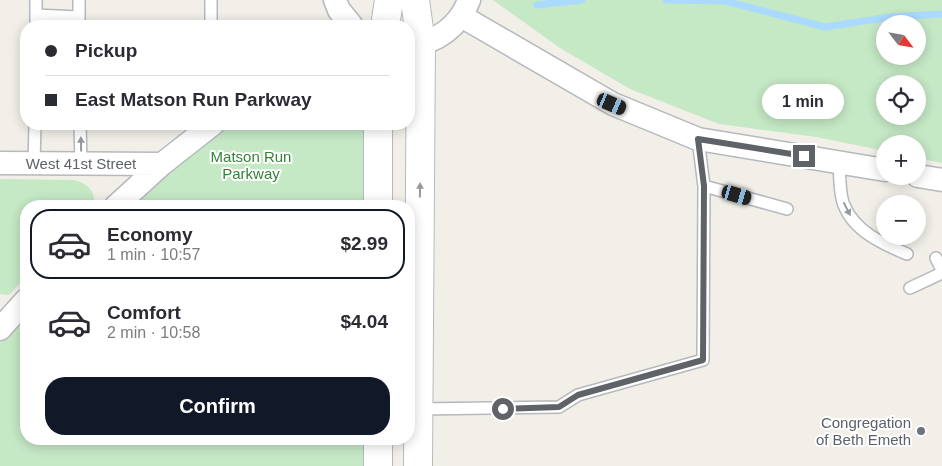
<!DOCTYPE html>
<meta charset="utf-8">
<style>
:root{--surface:#fff;--page:#f2f2f3;--text:#2b2b33;--muted:#7c7c81;--line:#e1e1e2;--accent:#111827}
body{margin:0;font-family:Arial,sans-serif;background:var(--page);color:var(--text);height:100vh;display:flex;flex-direction:column;font-size:19px;white-space:nowrap}
*{box-sizing:border-box;margin:0}
p{font-size:16px;color:var(--muted)}
.icon{flex:none;width:28px;height:28px;fill:none;stroke:currentColor;stroke-width:2;stroke-linecap:round;stroke-linejoin:round}
.map{position:relative;flex:1;overflow:hidden}
.panel{position:absolute;left:20px;top:200px;width:395px;height:245px;display:flex;flex-direction:column;background:var(--surface);border-radius:20px;box-shadow:0 2px 12px #0003}
.panel>*{flex:none}
.guide{position:absolute;left:20px;top:20px;width:395px;height:110px;border-radius:20px;box-shadow:0 2px 12px #0003;display:grid;align-content:center;height:110px;padding:0 25px;background:var(--surface)}
.needle{width:32px;rotate:121deg}
.tools{position:absolute;left:876px;top:15px;display:grid;gap:10px}
.tools a{display:grid;place-items:center;width:50px;height:50px;border-radius:50%;background:var(--surface);box-shadow:0 2px 12px #0003;font-size:25px}
.end{position:absolute;width:22px;height:22px;margin:-11px;border:6px solid #5f6368;background:#fff;box-shadow:0 0 0 2px #fff}
.from{border-radius:50%}
.bubble{position:absolute;height:35px;border-radius:18px;background:var(--surface);box-shadow:0 2px 12px #0003;font-size:16px;font-weight:700;line-height:35px;text-align:center}
.car{position:absolute;width:15px;height:30px;margin:-15px -8px;border-radius:6px;box-shadow:0 0 4px 1px #0007;background:linear-gradient(#222 24%,#8ab4d8 0 40%,#222 0 76%,#8ab4d8 0 86%,#222 0)}
.guide b{display:flex;align-items:center;gap:18px;height:48px;font-size:19px}
.guide b+b{border-top:1px solid var(--line)}
.guide i{width:12px;height:12px;background:var(--text)}
ul{padding:9px 0 0;list-style:none}
li{display:flex;align-items:center;gap:15px;height:70px;margin:0 10px 8px;padding:0 15px;border:2px solid transparent;border-radius:20px}
li div{flex:1}
li b{display:block;font-size:19px}
li em{font-style:normal;font-weight:700}
li.selected{border-color:var(--accent)}
li>.icon{width:45px;height:45px;stroke-width:1.5}
.cta{display:flex;gap:10px;margin-top:auto;padding:10px 25px}
.cta a{flex:1;height:58px;border-radius:20px;background:var(--accent);color:#fff;font-size:20px;font-weight:700;line-height:58px;text-align:center}
.map>svg:first-child{display:block}
.green{fill:#c5e8c5;fill-rule:evenodd}
.lines{fill:none;stroke-linecap:round;stroke-linejoin:round}
.stream{stroke:#aadaff;stroke-width:7}
.service-casing{stroke:#b5b8bc;stroke-width:14}
.minor-casing{stroke:#b5b8bc;stroke-width:25}
.secondary-casing{stroke:#b6babf;stroke-width:30}
.service{stroke:#fff;stroke-width:11}
.minor{stroke:#fff;stroke-width:22}
.secondary{stroke:#fff;stroke-width:28}
.oneway{fill:#979a9d}
.route{stroke:#5f6368;stroke-width:6}
.worship-dot{fill:#6b7280;stroke:#fff;stroke-width:2}
.labels{text-anchor:middle;dominant-baseline:central;stroke-width:4;stroke-linejoin:round;paint-order:stroke}
.park-label{font-size:15px;fill:#348238;stroke:#fff}
.street-label{font-size:15px;fill:#5f6368;stroke:#fff}
.worship-label{font-size:15px;fill:#5b616d;stroke:#fff;text-anchor:end}
</style>
<div class="map">
<svg width="942" height="466" viewBox="0 0 942 466">
<rect width="100%" height="100%" fill="#f1efe8"/>
<!-- green -->
<path class="green" d="M 493,0 L 942,0 L 942,163 L 918,158 L 918,144 L 885,144 L 885,151 L 816,137 L 719,124 L 630,89 L 560,48 ZM 885,24 L 918,24 L 918,56 L 885,56 ZM 885,84 L 918,84 L 918,116 L 885,116 Z
M 226,124 L 370,124 L 369,206 L 133,206 L 186,156 Z
M 0,179 L 73,180 C 86,182 98,192 93,206 L 26,206 L 26,277 L 9,295 L 0,294 Z
M 26,314 L 26,439 L 369,439 L 369,466 L 0,466 L 0,343 Z"/>
<g class="lines">
<!-- stream -->
<path class="stream" d="M 666,0 L 725,1 L 825,27 L 890,17 L 942,14
M 537,5 L 582,0"/>
<!-- service casing -->
<g class="service-casing">
<path id="service" d="M 36,0 L 36,26
M 36,15 L 78,17
M 79,26 L 79,0
M 211,26 L 211,0
M 80,124 L 81,163
M 698,139 L 704,186 L 787,209
M 839,162 C 840,174 839,194 844,205 C 854,231 883,244 907,254
M 34,163 L 35,124
M 936,258 L 942,270
M 910,288 L 942,273
M 418,409 L 559,407 L 578,395 L 703,360 L 704,186"/>
</g>
<!-- minor casing -->
<g class="minor-casing">
<path id="minor" d="M 335,0 L 339,10 L 352,26
M 461,16 L 613,104 L 698,139 L 885,170
M 409,46 C 436,43 460,26 469,0
M 0,163 L 162,164
M 918,176 L 942,180
M 116,206 L 162,164 L 213,124
M 0,329 L 26,300"/>
</g>
<!-- secondary casing -->
<g class="secondary-casing">
<path id="secondary" d="M 415,0 L 421,44 L 418,466
M 385,26 L 389,0
M 378,206 L 378,124
M 378,466 L 378,439"/>
</g>
<!-- service -->
<use href="#service" class="service"/>
<!-- minor -->
<use href="#minor" class="minor"/>
<!-- secondary -->
<use href="#secondary" class="secondary"/>
</g>
<!-- one-way arrows -->
<defs><path id="oneway-solid" d="M-6-.8H1V-3.2L6.5 0L1 3.2V.8H-6Z" transform="scale(1.25)"/></defs>
<g class="oneway">
<use href="#oneway-solid" transform="translate(81 144) rotate(-91)"/>
<use href="#oneway-solid" transform="translate(420 190) rotate(-89)"/>
<use href="#oneway-solid" transform="translate(847 209) rotate(63)"/>
</g>
<g class="lines">
<!-- route -->
<path class="route" d="M 503,409 L 559,407 L 578,395 L 703,360 L 704,186 L 698,139 L 804,156"/>
</g>
<!-- markers -->
<circle class="worship-dot" cx="921" cy="431" r="5"/>
<g class="labels">
<!-- park labels -->
<g class="park-label">
<text x="251" y="156">Matson Run<tspan x="251" dy="17">Parkway</tspan></text>
</g>
<!-- street labels -->
<g class="street-label">
<text x="81" y="163">West 41st Street</text>
</g>
<!-- worship labels -->
<g class="worship-label">
<text x="911" y="422">Congregation<tspan x="911" dy="17">of Beth Emeth</tspan></text>
</g>
</g>
</svg>
<div class="tools">
<a><svg class="needle" viewBox="-14 -14 28 28"><path d="M0-13l5 13h-10z" fill="#e53935"/><path d="M0 13l5-13h-10z" fill="#7c7c81"/></svg></a>
<a><svg class="icon" aria-label="locate" viewBox="0 0 24 24"><circle cx="12" cy="12" r="6"/><path d="M12 2v4M12 18v4M2 12h4M18 12h4"/></svg></a>
<a>+</a>
<a>−</a>
</div>
<i class="end from" style="left:503px;top:409px"></i>
<i class="end" style="left:804px;top:156px"></i>
<div class="bubble" style="left:762px;top:84px;width:82px">1 min</div>
<i class="car" style="left:612px;top:104px;rotate:113deg"></i>
<i class="car" style="left:737px;top:195px;rotate:106deg"></i>
<div class="guide">
<b><i class="from"></i>Pickup</b>
<b><i></i>East Matson Run Parkway</b>
</div>
<section class="panel">
<ul>
<li class="selected"><svg class="icon" aria-label="car" viewBox="0 0 24 24"><path d="M5 17H2v-5l4-1 3-4h7l3 4 3 1v5h-3M9 17h6M6 11h13"/><circle cx="7" cy="17" r="2"/><circle cx="17" cy="17" r="2"/></svg><div><b>Economy</b><p>1 min · 10:57</p></div><em>$2.99</em></li>
<li><svg class="icon" aria-label="car" viewBox="0 0 24 24"><path d="M5 17H2v-5l4-1 3-4h7l3 4 3 1v5h-3M9 17h6M6 11h13"/><circle cx="7" cy="17" r="2"/><circle cx="17" cy="17" r="2"/></svg><div><b>Comfort</b><p>2 min · 10:58</p></div><em>$4.04</em></li>
</ul>
<div class="cta"><a>Confirm</a></div>
</section>
</div>
